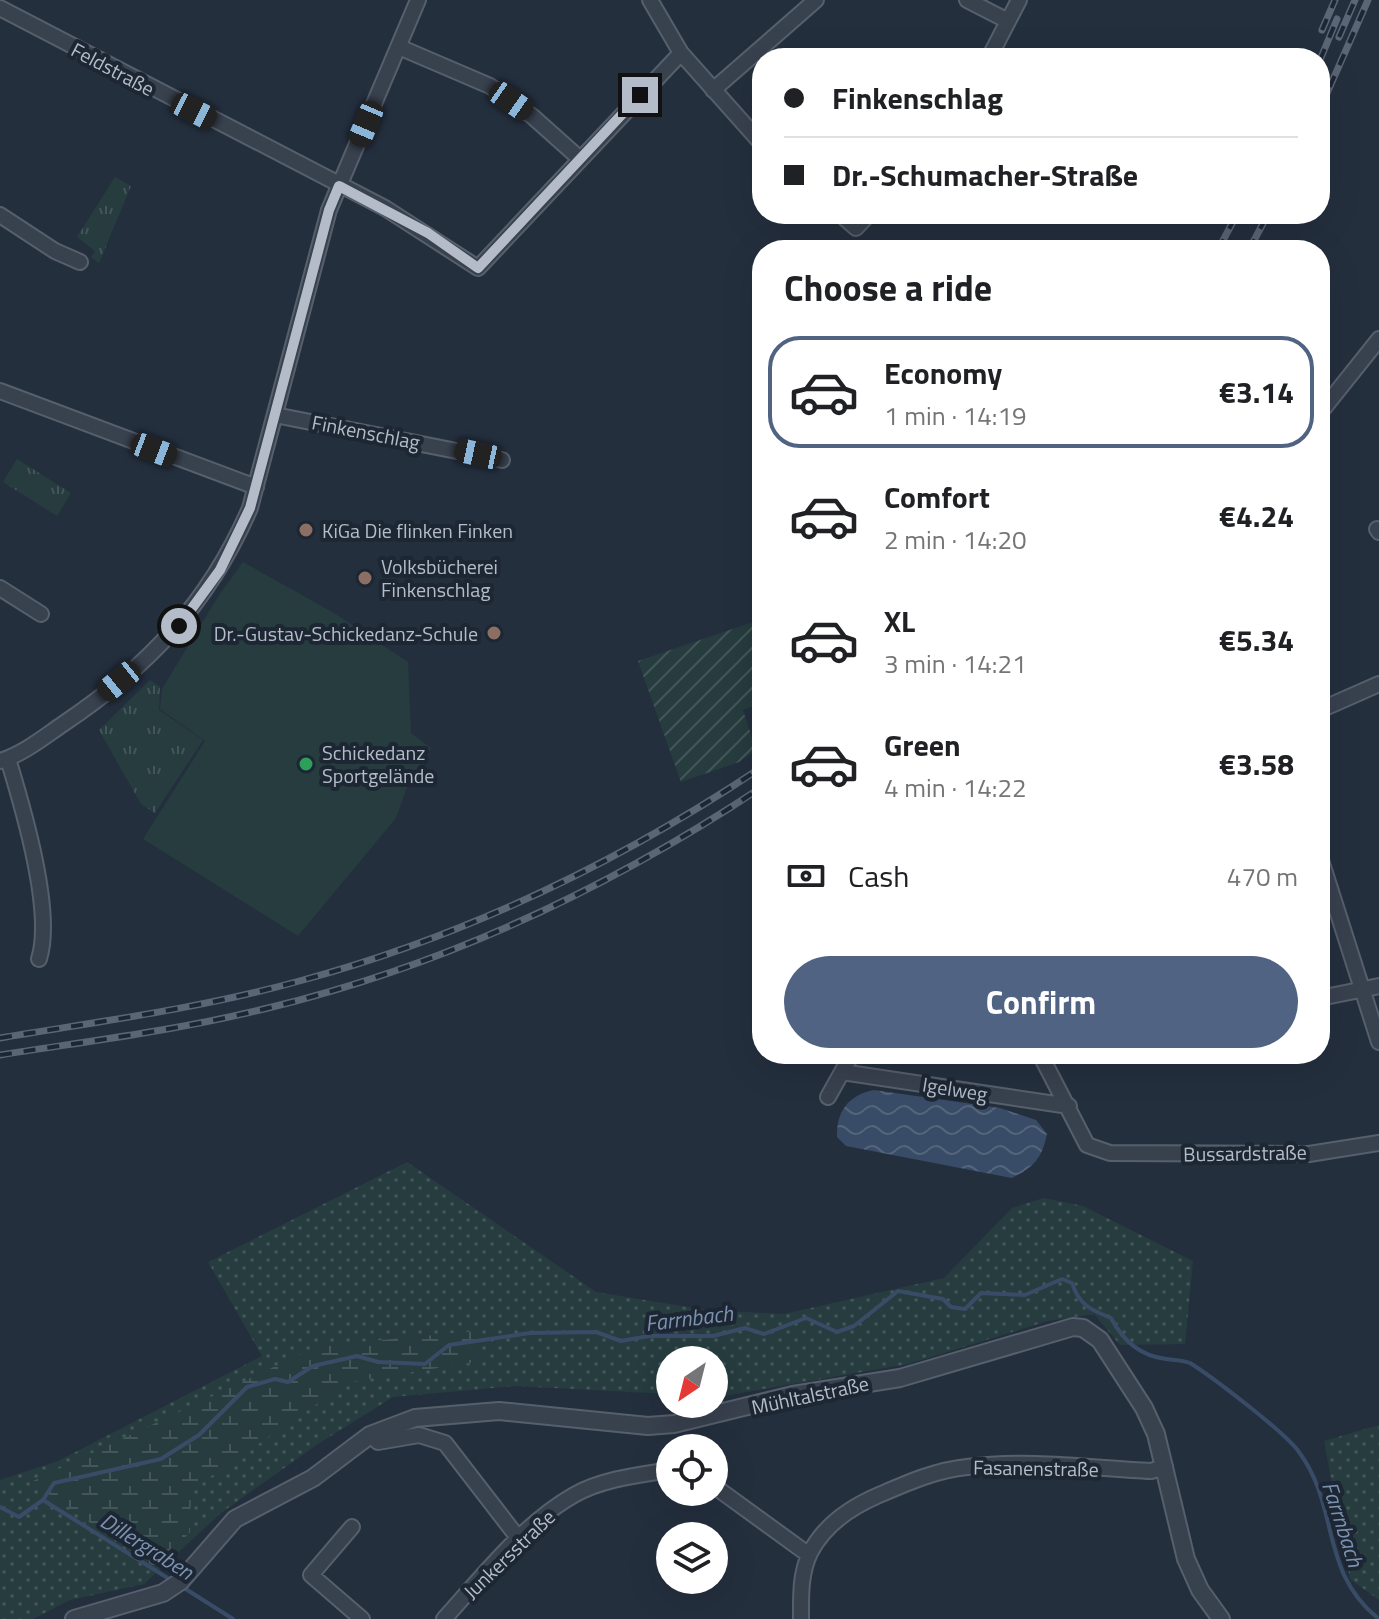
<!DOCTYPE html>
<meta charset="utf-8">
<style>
:root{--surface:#fff;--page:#f2f2f2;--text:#202124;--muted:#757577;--line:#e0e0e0;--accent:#506383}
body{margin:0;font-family:"Titillium Web",sans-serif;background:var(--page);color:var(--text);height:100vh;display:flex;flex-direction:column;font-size:30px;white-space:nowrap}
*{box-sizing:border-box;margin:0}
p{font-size:26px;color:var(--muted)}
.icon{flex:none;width:44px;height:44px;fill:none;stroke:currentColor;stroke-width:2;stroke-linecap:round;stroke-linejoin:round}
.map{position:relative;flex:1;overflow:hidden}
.panel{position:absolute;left:752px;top:240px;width:578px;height:824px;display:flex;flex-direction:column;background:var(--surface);border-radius:32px;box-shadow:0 8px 32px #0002}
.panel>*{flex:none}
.guide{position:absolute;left:752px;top:48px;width:578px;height:176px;border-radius:32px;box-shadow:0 8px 32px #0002;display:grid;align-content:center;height:176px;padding:0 32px;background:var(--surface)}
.needle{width:52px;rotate:215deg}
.controls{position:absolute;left:656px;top:1346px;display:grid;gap:16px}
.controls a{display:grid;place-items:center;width:72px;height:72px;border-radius:50%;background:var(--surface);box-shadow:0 8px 32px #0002;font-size:40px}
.end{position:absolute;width:36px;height:36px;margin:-18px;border:10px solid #b4bcc9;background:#111;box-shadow:0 0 0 4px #111}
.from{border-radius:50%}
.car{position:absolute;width:24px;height:48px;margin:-24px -12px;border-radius:10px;box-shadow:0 0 6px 2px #0007;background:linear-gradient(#222 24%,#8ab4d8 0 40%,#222 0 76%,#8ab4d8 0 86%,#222 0)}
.guide b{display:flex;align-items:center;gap:28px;height:76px;font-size:30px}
.guide b+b{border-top:2px solid var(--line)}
.guide i{width:20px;height:20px;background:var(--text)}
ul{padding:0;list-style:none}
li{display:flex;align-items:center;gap:24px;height:112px;margin:0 16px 12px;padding:0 16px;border:4px solid transparent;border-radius:32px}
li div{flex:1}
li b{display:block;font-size:30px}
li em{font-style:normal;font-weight:700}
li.active{border-color:var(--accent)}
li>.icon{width:72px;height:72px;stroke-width:1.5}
h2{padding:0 32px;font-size:36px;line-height:96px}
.pay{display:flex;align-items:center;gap:20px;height:88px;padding:0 32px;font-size:30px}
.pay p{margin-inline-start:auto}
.action{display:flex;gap:16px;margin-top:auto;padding:16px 32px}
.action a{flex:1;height:92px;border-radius:48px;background:var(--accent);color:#fff;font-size:32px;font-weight:700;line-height:92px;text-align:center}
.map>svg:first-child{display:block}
.grass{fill:url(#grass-dots)}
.wetland{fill:url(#wetland-marsh)}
.park{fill:url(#park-tufts)}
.garden{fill:url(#garden-furrows)}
.pitch{fill:#263c3f}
.water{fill:url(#water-waves)}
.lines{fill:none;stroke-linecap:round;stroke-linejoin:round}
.stream{stroke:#394c67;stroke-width:4}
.minor-casing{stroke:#565f6c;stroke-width:18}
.tertiary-casing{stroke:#565f6c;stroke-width:20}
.minor{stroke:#38414e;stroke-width:14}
.tertiary{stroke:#38414e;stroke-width:16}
.rail-casing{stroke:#5a6575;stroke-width:7}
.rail{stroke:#1d2633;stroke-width:4;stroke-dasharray:12;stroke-linecap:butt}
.route{stroke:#b4bcc9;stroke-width:10}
.education-dot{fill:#8d6e63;stroke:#1d2633;stroke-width:3}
.leisure-dot{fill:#2e9e5b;stroke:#1d2633;stroke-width:3}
.labels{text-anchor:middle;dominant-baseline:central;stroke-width:8;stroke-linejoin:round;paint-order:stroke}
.street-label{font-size:20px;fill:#b4bcc9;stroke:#1d2633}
.poi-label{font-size:20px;fill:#b4bcc9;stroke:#1d2633;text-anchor:start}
.water-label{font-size:22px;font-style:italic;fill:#7c92b1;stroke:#1d2633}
</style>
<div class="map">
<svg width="1379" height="1619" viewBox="0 0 1379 1619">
<defs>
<pattern id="grass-dots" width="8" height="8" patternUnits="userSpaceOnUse" patternTransform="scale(2)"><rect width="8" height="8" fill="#263c3f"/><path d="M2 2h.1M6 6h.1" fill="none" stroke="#435659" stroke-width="1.8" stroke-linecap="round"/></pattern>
<pattern id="wetland-marsh" width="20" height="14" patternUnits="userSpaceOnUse" patternTransform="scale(2)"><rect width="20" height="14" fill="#263c3f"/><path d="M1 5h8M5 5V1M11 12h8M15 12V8" fill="none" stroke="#435659"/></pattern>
<pattern id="park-tufts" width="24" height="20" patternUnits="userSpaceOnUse" patternTransform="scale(2)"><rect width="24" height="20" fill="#263c3f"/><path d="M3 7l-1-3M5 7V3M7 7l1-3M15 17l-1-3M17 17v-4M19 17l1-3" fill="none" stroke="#435659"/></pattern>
<pattern id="garden-furrows" width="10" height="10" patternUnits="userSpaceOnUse" patternTransform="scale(2)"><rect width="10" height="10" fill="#263c3f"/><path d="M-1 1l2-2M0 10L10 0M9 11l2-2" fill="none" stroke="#435659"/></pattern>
<pattern id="water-waves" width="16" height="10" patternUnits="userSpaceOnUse" patternTransform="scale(2)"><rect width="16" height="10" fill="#394c67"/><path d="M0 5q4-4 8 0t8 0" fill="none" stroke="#53647b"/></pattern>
</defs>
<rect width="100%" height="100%" fill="#242f3e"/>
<!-- grass -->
<path class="grass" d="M 407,1162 L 596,1292 L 706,1310 L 784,1314 L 944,1278 L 1012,1208 L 1044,1198 L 1083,1206 L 1193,1261 L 1185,1344 L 1120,1345 L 1094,1314 L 1048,1321 L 908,1364 L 718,1397 L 714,1397 L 714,1360 L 670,1360 L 670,1394 L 515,1386 L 393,1397 L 318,1444 L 221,1513 L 144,1584 L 70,1600 L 33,1619 L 0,1619 L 0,1480 L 58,1461 L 262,1356 L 208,1262 Z
M 1379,1425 L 1379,1600 L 1350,1579 L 1324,1441 Z"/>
<!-- wetland -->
<path class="wetland" d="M 477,1331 L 482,1361 L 349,1382 L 191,1490 L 190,1532 L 156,1568 L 31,1482 L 318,1346 Z"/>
<!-- park -->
<path class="park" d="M 115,177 L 131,186 L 99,263 L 91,257 L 95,251 L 77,237 Z
M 17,459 L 71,493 L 57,516 L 3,482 Z
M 150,680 L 160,687 L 159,710 L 203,740 L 155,813 L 141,804 L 99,730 Z"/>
<!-- garden -->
<path class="garden" d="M 762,619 L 762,703 L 743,710 L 756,750 L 739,762 L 681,782 L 638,661 Z"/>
<!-- pitch -->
<path class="pitch" d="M 243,562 L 334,613 L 408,662 L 411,733 L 431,748 L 410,779 L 396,818 L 298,936 L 143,839 L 205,741 L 160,709 L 162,689 L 219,595 Z"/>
<!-- water -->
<path class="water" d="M 874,1090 L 1000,1108 L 1036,1120 L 1047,1134 C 1042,1158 1034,1167 1012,1178 L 846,1146 L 837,1137 C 836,1111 849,1095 874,1090 Z"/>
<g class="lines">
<!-- stream -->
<path class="stream" d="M 43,1500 L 174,1582
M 0,1507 L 19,1517 L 43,1500 L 54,1483 L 161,1459 L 199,1435 L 247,1387 L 275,1379 L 288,1382 L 313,1366 L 357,1356 L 378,1362 L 425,1364 L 449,1345 L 530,1333 L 596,1332 L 621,1341 L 649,1336 L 713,1336 L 745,1328 L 764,1334 L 806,1318 L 837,1332 L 854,1326 L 898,1291 L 943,1299 L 951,1307 L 965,1309 L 981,1293 L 1025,1295 L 1062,1279 L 1072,1283 C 1079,1305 1091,1310 1111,1318 C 1123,1341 1140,1356 1166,1359 C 1174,1360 1183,1360 1190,1363 C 1211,1376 1286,1433 1299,1452 C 1340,1507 1319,1572 1379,1619
M 181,1586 L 233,1619"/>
<!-- minor casing -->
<g class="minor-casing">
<path id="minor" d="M 650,0 L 681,53 L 762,144
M 967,0 L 1008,21
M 0,8 L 385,208 L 478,268 L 681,53
M 399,47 L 490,86 L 532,116 L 579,158
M 989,58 L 1019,0
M 713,90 L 816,0
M 840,214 L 856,228 L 869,214
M 0,215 L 55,251 L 80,262
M 0,391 L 256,487
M 1320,413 L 1379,339
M 275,415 L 502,460
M 1377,529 L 1379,532
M 0,588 L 41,614
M 1320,710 L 1379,684
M 8,759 C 23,808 54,912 39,959
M 0,761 C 23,754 44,737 63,724 C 148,667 209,603 250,508 L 329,210 L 418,0
M 1320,857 L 1379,1042
M 1320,998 L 1379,986
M 1040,1054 L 1087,1145 L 1110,1153 L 1309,1154 L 1379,1143
M 842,1072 L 1069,1106
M 828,1097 L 852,1054
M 370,1435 L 378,1442 L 419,1435 L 445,1443 L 519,1539
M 714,1486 L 809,1555
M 352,1527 L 311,1575 L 362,1619
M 444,1619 C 483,1576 523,1524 574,1495 C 602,1479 639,1475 670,1470
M 801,1619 C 801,1596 800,1574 810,1553 C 824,1525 851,1507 879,1495 C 907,1483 936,1470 967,1467 C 1027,1459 1091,1468 1151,1471 L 1165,1467"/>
</g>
<!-- tertiary casing -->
<g class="tertiary-casing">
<path id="tertiary" d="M 74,1619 L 163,1593 L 181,1581 L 235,1519 L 313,1478 L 370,1435 L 415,1418 L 499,1411 L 648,1426 L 674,1424 L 793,1395 L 900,1378 L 1073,1327 L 1083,1328 L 1100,1340 L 1144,1408 L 1156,1434 L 1186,1559 L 1200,1590 L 1221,1619"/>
</g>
<!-- minor -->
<use href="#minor" class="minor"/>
<!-- tertiary -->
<use href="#tertiary" class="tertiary"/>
<!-- rail casing -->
<g class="rail-casing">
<path id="rail" d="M 1322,30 L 1335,0
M 1339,37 L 1355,0
M 1320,60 L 1337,19
M 1320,109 L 1368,0
M 1218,250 L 1237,214
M 1249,250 L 1268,214
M 0,1038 C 101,1021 204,1008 303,980 C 468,935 620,862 762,767
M 0,1055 C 89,1041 180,1030 268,1008 C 446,965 610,888 762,787"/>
</g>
<!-- rail -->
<use href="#rail" class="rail"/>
</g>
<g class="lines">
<!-- route -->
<path class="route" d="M 179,626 L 220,570 L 250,508 L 329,210 L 339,186 L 428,233 L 478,268 L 640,95"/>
</g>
<!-- markers -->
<g class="education-dot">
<circle cx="306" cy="530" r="8"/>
<circle cx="365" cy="578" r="8"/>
<circle cx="494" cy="633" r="8"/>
</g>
<circle class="leisure-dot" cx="306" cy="764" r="8"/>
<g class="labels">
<!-- street labels -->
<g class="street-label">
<text transform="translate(113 69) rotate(28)">Feldstraße</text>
<text transform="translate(366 432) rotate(11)">Finkenschlag</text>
<text transform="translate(955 1089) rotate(9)">Igelweg</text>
<text transform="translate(1245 1153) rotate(-1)">Bussardstraße</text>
<text transform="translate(810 1395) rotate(-12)">Mühltalstraße</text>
<text transform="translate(1036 1468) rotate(1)">Fasanenstraße</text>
<text transform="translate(509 1554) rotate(-44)">Junkersstraße</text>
</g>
<!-- poi labels -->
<g class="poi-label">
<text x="322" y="530">KiGa Die flinken Finken</text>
<text x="381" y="566">Volksbücherei<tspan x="381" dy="23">Finkenschlag</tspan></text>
<text x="478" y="633" text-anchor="end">Dr.-Gustav-Schickedanz-Schule</text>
<text x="322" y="752">Schickedanz<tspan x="322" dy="23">Sportgelände</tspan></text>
</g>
<!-- water labels -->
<g class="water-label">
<text transform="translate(689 1318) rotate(-7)">Farrnbach</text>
<text transform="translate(1343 1524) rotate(72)">Farrnbach</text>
<text transform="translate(147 1546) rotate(32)">Dillergraben</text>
</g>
</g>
</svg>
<div class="controls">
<a><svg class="needle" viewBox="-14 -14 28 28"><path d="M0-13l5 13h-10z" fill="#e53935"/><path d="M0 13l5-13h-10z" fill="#757577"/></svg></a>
<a><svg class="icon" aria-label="locate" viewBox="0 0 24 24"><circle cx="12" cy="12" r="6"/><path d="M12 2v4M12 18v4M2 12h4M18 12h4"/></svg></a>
<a><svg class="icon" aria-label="layers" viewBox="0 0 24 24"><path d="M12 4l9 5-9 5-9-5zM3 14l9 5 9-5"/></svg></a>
</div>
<i class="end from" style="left:179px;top:626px"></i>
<i class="end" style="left:640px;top:95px"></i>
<i class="car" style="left:511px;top:101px;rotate:125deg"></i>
<i class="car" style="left:194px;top:111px;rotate:117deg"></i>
<i class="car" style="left:366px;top:124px;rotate:203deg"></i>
<i class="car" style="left:154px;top:450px;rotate:111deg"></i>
<i class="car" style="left:478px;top:454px;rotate:282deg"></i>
<i class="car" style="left:119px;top:681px;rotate:231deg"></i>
<div class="guide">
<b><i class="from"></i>Finkenschlag</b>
<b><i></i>Dr.-Schumacher-Straße</b>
</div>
<section class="panel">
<h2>Choose a ride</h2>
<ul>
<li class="active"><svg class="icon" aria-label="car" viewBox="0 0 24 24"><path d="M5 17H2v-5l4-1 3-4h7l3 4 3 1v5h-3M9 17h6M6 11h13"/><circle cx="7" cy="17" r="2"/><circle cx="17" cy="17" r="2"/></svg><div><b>Economy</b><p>1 min · 14:19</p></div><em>€3.14</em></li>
<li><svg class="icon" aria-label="car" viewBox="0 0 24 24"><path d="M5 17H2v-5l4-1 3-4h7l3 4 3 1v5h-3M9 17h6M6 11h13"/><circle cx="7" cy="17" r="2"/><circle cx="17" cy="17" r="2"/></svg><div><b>Comfort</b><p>2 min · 14:20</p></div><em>€4.24</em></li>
<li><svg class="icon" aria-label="car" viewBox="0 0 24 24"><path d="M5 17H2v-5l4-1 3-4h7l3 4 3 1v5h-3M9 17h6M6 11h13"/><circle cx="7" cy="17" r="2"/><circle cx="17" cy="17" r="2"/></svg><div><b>XL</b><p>3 min · 14:21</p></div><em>€5.34</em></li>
<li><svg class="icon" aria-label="car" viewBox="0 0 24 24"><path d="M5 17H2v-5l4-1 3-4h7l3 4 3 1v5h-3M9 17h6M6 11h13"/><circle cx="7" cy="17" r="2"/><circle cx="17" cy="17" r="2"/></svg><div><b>Green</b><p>4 min · 14:22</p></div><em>€3.58</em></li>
</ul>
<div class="pay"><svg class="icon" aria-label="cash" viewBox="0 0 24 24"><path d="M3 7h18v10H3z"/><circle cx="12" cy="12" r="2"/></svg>Cash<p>470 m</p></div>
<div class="action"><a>Confirm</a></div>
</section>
</div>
